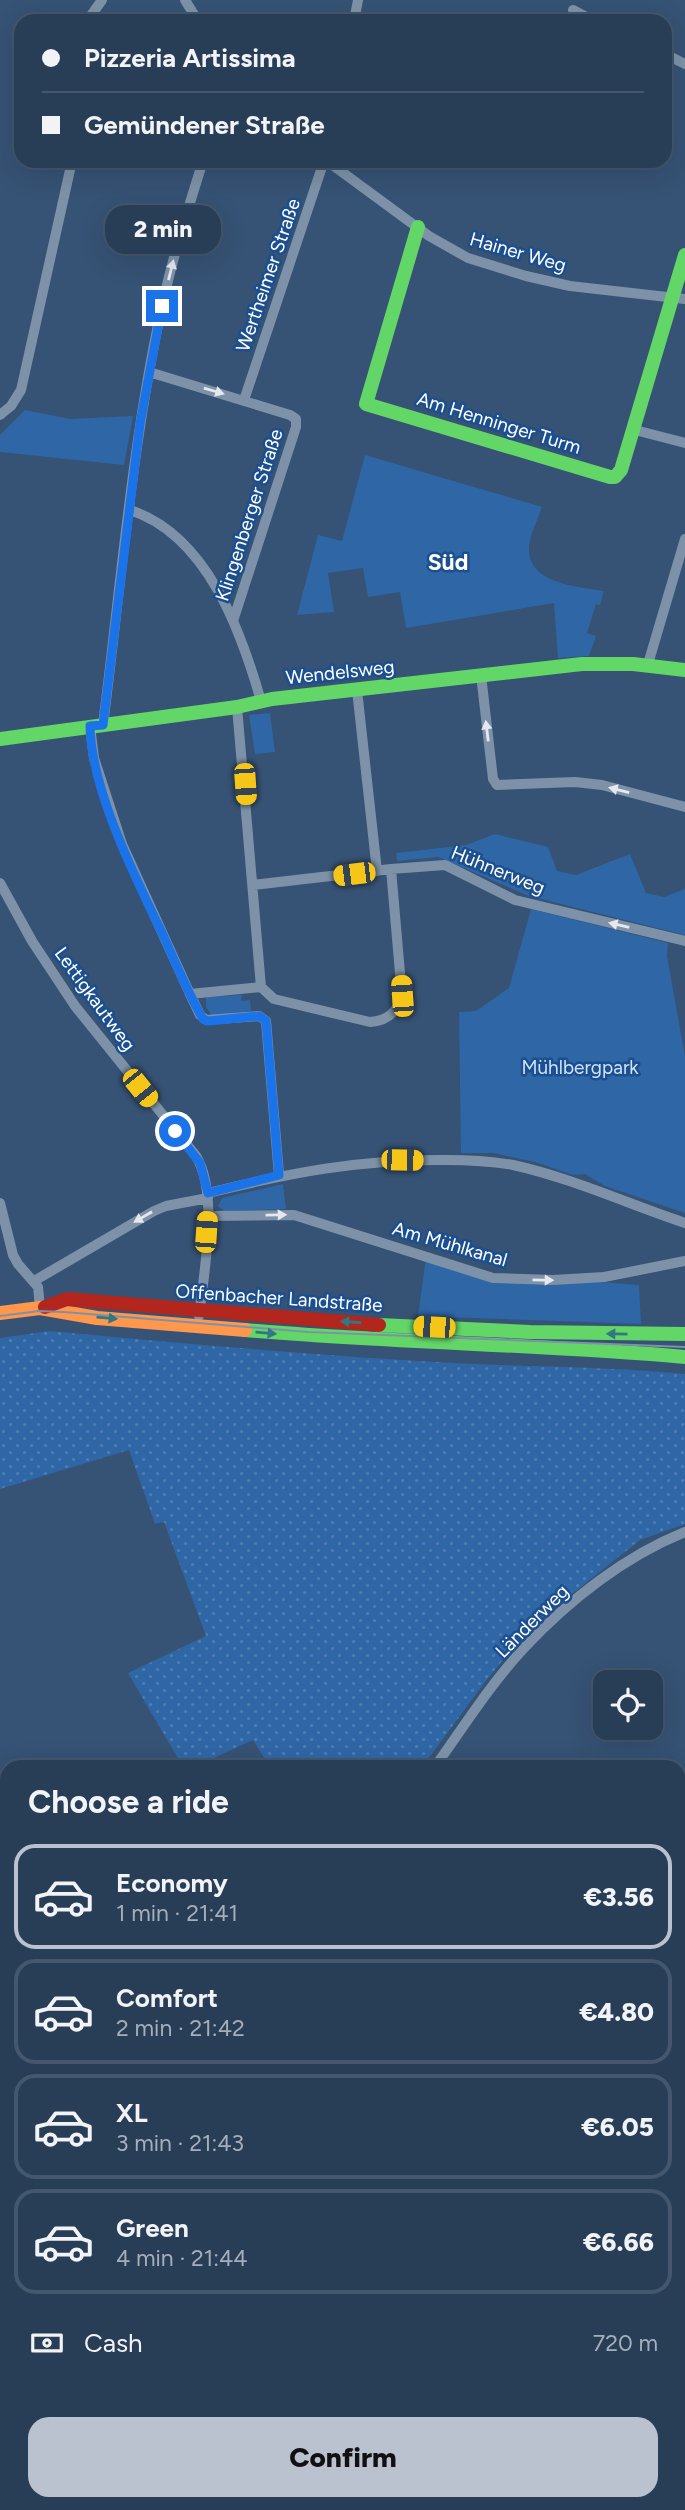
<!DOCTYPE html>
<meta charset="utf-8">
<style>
:root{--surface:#283e57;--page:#344961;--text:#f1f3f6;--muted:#a5aeba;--line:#44576d;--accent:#b9c2ce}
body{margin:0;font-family:Figtree,sans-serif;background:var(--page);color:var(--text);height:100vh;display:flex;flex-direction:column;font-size:26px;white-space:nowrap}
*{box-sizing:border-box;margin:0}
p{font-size:23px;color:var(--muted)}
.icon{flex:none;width:38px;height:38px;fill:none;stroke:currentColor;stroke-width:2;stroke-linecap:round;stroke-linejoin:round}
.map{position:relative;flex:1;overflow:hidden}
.sheet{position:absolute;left:0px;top:1760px;width:686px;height:751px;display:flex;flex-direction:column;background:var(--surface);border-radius:21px 21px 0 0;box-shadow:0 7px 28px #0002,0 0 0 2px var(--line)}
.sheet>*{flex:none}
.guide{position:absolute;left:14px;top:14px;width:658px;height:154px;border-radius:21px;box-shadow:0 7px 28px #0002,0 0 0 2px var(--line);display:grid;align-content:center;height:154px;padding:0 28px;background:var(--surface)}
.buttons{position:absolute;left:593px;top:1670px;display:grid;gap:14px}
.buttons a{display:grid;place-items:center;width:70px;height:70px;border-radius:14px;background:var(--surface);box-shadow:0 7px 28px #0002,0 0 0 2px var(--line);font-size:35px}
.end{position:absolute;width:32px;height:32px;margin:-16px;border:9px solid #1a73e8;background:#fff;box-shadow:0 0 0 4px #fff}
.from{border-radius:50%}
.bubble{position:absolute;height:49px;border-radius:21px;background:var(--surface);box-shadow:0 7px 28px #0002,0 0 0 2px var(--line);font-size:23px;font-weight:800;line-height:49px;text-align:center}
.car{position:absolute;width:21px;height:42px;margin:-21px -10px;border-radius:9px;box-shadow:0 0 5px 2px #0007;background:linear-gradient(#f5c518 24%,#345 0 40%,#f5c518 0 76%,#345 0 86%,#f5c518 0)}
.guide b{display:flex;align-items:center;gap:24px;height:66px;font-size:26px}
.guide b+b{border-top:2px solid var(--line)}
.guide i{width:18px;height:18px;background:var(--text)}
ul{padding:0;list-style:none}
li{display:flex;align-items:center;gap:21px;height:105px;margin:0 14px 10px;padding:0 14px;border:4px solid var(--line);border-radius:21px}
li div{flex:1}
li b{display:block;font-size:26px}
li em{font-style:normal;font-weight:800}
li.current{border-color:var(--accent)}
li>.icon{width:63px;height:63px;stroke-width:1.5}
h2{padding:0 28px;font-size:32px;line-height:84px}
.pay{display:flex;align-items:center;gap:18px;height:77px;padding:0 28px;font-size:26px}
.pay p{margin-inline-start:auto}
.action{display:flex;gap:14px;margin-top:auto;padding:14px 28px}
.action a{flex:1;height:80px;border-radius:21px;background:var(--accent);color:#111;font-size:28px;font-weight:800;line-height:80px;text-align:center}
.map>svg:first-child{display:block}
.park{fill:#2f66a5}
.garden{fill:url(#garden-dots)}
.water{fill:url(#water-ripples)}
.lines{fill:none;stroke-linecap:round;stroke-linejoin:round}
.street{stroke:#7d92a8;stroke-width:10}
.fast{stroke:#63d668;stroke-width:14}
.slow{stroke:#ff974d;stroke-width:14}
.jam{stroke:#b3261e;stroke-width:14}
.tram{stroke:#7e92a7;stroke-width:2}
.rail{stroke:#7e92a7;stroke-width:3.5;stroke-dasharray:12 5;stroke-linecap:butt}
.oneway{fill:#e5e9ee}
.oneway2{fill:#317883}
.route{stroke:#1a73e8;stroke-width:9}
.labels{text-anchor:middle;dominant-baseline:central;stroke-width:5;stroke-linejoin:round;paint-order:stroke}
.street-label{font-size:19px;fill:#fff;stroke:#1b4f8f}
.park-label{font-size:19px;fill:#cfe3fa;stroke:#1b4f8f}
.quarter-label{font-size:23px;font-weight:bold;fill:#fff;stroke:#1b4f8f}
</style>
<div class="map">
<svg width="685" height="2510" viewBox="0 0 685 2510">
<defs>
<pattern id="garden-dots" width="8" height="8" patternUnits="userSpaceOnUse" patternTransform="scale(1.75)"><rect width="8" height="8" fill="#2f66a5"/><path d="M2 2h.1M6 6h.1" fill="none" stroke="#4e7db2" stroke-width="1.8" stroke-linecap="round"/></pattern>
<pattern id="water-ripples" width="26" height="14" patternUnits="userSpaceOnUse" patternTransform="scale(1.75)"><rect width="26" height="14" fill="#3b618d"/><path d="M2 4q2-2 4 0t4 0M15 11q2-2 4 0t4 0" fill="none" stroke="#58799e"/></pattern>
</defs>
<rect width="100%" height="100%" fill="#365274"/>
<!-- park -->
<path class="park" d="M 25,410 L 70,419 L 133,416 L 124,465 L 0,452 L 0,435 Z
M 365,455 L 542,507 C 538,519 529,536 529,549 C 528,584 580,587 604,591 L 600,605 L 596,604 L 587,633 L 596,636 L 589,656 L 558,658 L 554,603 L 406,628 L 400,592 L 368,597 L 363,568 L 328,573 L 334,612 L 297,615 L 318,535 L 342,541 Z
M 270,713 L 275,752 L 255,754 L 249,715 Z
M 495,834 L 548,847 L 557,871 L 576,875 L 630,854 L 646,893 L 664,897 L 685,889 L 685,935 L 529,896 L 438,857 L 397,861 L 396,853 L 466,845 Z
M 531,909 L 668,943 L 667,956 L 685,1056 L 685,1213 L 605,1186 L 585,1174 L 573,1175 L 535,1162 L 493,1153 L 461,1153 L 459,1012 L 476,1011 L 509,988 Z
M 242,995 L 241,1001 L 250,1000 L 251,1011 L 212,1016 L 206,1007 L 206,997 Z
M 283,1184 L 286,1209 L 224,1211 L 218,1206 L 222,1198 Z
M 426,1258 L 495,1278 L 577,1280 L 639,1285 L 641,1324 L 418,1316 Z
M 685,2253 L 685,2333 L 679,2337 L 679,2257 Z
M 102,2504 L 142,2504 L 133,2510 L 106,2510 Z
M 329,2504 L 424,2504 L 416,2510 L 321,2510 Z"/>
<!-- garden -->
<path class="garden" d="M 49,1331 C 190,1344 331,1357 473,1364 C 544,1367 614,1367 685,1374 L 685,1524 L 640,1540 L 529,1628 L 485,1682 L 422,1767 L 270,1767 L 253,1740 L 194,1767 L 183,1767 L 128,1673 L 206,1636 L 164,1522 L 155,1524 L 129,1450 L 0,1489 L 0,1338 Z
M 7,2420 L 7,2504 L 78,2504 L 82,2510 L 0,2510 L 0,2426 Z
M 266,2504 L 329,2504 L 321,2510 L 257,2510 Z"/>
<!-- water -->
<path class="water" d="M 685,2333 L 685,2510 L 416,2510 L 424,2504 L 679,2504 L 679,2337 Z"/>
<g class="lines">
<!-- street -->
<path class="street" d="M 185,0 L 198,21
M 573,10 L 594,21
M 87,21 L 102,0
M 354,21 L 358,0
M 665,54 L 685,64
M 327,161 L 429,236 L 468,258 L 526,276 L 570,286 L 685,299
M 149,372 L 290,415 L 296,419 L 296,427 L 233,621
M 244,400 L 324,161
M 0,415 L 11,406 L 21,390 L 72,161
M 635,430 L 685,443
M 130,510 C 207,535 241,631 261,701
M 648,664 L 685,539
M 481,675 L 493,779 L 497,785 L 575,782 L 602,785 L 685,807
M 357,690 L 377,871
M 237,707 L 261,987
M 103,725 C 120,591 131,456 158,325 C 169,269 186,215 203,161
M 90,726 L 94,758 L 122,844 L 190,994 L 261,987
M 0,883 L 32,941 L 75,1006 L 196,1156 C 219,1193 204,1273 199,1316
M 253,885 L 391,869 L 445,865 L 515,900 L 685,941
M 261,987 L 274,999 L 370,1022 C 388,1021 397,1012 402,996 L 391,869
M 190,994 L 200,1015 L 206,1020 L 259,1016 L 266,1021 L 279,1175
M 208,1193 C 289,1173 361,1159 445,1160 C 468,1160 490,1161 513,1165 C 572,1178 628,1204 685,1223
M 0,1203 L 13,1255 L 18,1264 L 38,1287 L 40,1308
M 208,1216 L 294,1215 L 493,1278 L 553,1280 L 604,1277 L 685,1261
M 34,1281 L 154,1211 L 166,1206 L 208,1198
M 434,1768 C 463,1728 491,1683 525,1647 C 569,1600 625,1556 685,1532
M 679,1789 L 685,1778
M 679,2135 L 685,2132
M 679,2143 L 685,2168"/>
<!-- fast -->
<path class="fast" d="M 418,227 L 366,404 L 610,477 L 615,477 L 621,470 L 685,255
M 0,739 L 237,707 L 272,699 L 582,664 L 633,664 L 685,670
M 379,1325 L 530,1332 L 685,1334
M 245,1330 C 392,1343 539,1344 685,1357
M 190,2510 L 200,2504
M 224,2510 L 234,2504"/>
<!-- slow -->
<path class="slow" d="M 0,1313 L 40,1308 L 97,1318 L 245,1330
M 679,1903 L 685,1900"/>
<!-- jam -->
<path class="jam" d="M 45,1307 L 67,1299 L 379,1325
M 679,1932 L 685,1927"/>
<!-- tram -->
<path class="tram" d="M 0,1316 L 39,1311 L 64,1312 L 308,1332 L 685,1347"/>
<!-- rail -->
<path class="rail" d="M 679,1832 L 685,1827
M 679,1861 L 685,1847
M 679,2208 L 685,2222
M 0,2402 L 7,2396"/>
</g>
<!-- one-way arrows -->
<defs><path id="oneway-solid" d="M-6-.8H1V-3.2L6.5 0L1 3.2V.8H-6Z" transform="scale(1.75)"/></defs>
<g class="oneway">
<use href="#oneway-solid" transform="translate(171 270) rotate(-76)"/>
<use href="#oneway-solid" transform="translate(214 391) rotate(16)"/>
<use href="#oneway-solid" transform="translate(487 731) rotate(-97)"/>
<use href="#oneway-solid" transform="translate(619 790) rotate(-166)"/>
<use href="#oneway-solid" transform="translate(619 925) rotate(-167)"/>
<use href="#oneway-solid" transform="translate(276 1215) rotate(-1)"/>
<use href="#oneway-solid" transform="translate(143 1217) rotate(150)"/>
<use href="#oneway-solid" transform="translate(543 1280) rotate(1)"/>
</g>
<g class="oneway2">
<use href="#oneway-solid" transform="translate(107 1318) rotate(5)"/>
<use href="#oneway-solid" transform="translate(351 1322) rotate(-176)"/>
<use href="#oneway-solid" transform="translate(266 1333) rotate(5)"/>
<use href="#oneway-solid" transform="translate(617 1334) rotate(-179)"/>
</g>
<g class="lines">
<!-- route -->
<path class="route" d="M 162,306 L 140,424 L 103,725 L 90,726 C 91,790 136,879 164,937 C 176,964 188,993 203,1019 L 208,1021 L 259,1016 L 266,1021 L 279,1175 L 208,1193 L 200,1163 L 175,1131"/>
</g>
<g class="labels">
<!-- street labels -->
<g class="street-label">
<text transform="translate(518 252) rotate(16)">Hainer Weg</text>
<text transform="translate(268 275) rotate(-71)">Wertheimer Straße</text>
<text transform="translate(499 423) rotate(17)">Am Henninger Turm</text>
<text transform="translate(249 515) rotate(-72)">Klingenberger Straße</text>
<text transform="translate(340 672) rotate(-6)">Wendelsweg</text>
<text transform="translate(498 870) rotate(22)">Hühnerweg</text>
<text transform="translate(95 999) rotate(54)">Lettigkautweg</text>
<text transform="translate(450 1244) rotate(16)">Am Mühlkanal</text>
<text transform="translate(279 1298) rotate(4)">Offenbacher Landstraße</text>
<text transform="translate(532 1621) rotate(-45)">Länderweg</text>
</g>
<!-- park labels -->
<g class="park-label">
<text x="580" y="1067">Mühlbergpark</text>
</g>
<!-- quarter labels -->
<g class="quarter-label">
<text x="448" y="562">Süd</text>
</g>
</g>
</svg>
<div class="buttons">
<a><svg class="icon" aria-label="locate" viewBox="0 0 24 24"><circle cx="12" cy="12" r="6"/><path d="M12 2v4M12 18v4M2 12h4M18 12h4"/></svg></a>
</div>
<i class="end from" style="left:175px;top:1131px"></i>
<i class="end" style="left:162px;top:306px"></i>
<div class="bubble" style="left:105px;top:205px;width:116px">2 min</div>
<i class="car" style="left:245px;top:784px;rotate:176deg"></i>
<i class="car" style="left:354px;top:874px;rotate:263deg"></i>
<i class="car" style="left:402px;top:996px;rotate:356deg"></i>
<i class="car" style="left:140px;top:1088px;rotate:141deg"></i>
<i class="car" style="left:402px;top:1160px;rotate:91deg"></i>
<i class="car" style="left:206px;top:1232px;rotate:4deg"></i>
<i class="car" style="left:434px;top:1327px;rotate:273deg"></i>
<div class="guide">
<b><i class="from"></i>Pizzeria Artissima</b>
<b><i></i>Gemündener Straße</b>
</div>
<section class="sheet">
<h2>Choose a ride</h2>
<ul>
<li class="current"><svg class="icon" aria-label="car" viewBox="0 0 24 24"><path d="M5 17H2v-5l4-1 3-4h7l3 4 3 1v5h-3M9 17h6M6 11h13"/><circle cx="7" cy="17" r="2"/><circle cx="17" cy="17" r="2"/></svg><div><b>Economy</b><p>1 min · 21:41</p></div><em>€3.56</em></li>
<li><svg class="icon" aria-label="car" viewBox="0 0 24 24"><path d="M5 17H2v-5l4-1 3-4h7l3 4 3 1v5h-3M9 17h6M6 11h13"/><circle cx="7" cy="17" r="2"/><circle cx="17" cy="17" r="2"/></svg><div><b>Comfort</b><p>2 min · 21:42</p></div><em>€4.80</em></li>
<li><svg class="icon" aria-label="car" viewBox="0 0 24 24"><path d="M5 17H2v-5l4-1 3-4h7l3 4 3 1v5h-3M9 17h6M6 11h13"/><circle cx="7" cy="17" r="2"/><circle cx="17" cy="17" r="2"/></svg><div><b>XL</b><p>3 min · 21:43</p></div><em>€6.05</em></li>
<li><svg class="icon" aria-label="car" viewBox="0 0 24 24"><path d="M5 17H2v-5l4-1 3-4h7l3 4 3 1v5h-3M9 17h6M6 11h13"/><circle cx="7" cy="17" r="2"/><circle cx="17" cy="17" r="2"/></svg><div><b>Green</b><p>4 min · 21:44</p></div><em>€6.66</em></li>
</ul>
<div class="pay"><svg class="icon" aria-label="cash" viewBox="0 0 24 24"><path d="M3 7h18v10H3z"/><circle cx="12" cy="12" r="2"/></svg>Cash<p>720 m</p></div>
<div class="action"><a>Confirm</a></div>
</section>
</div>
